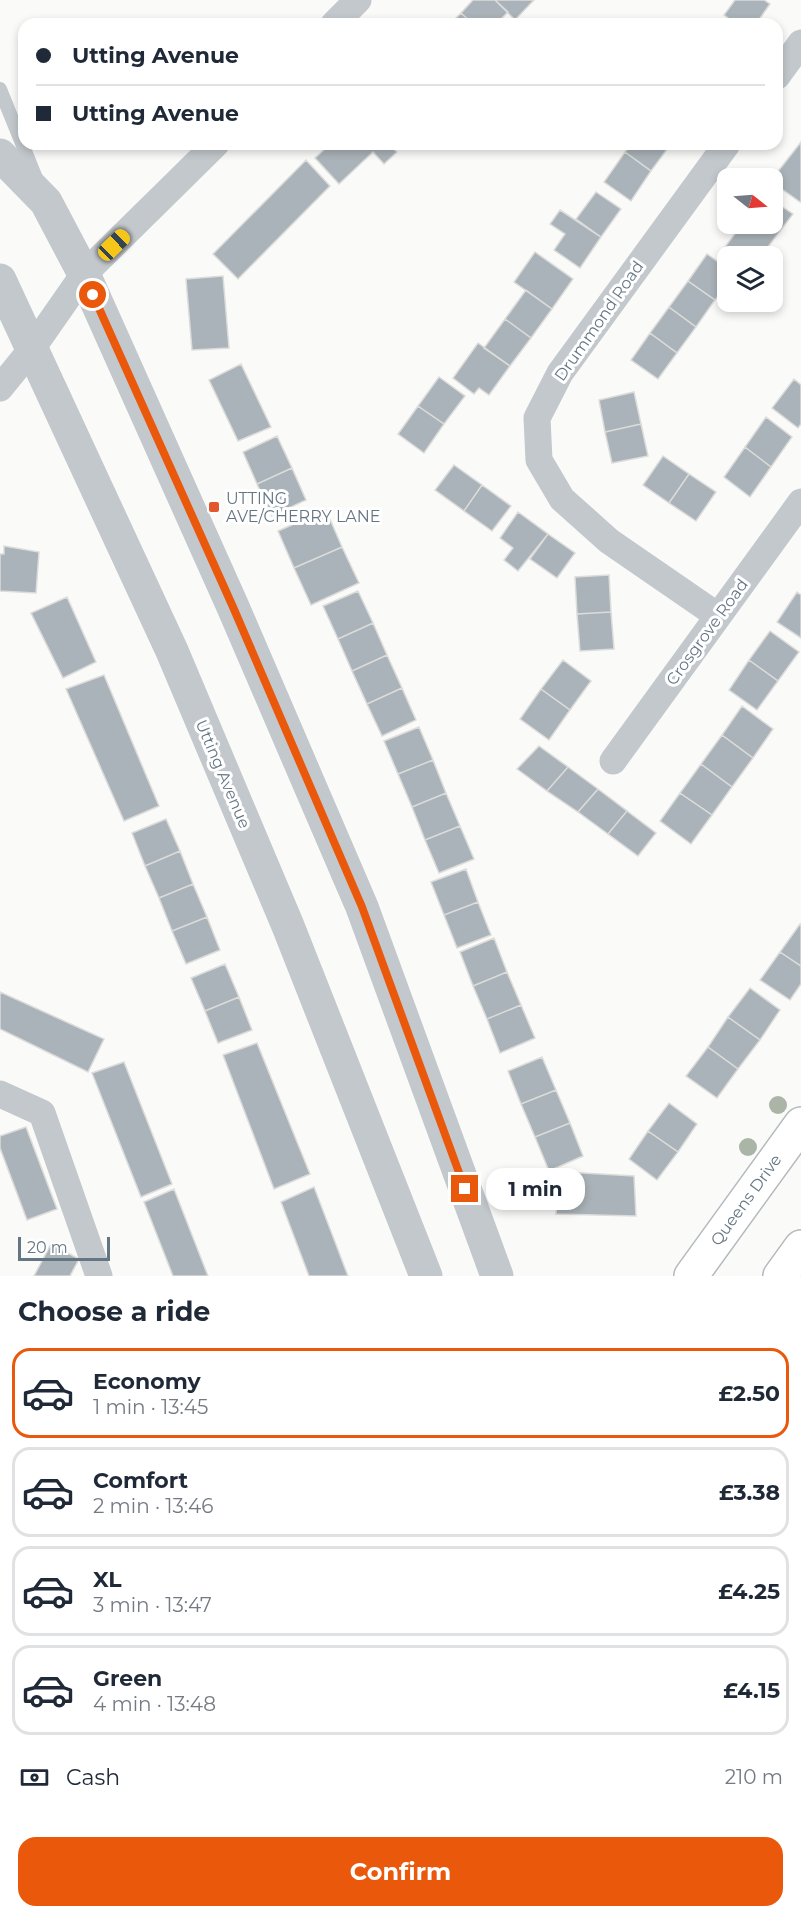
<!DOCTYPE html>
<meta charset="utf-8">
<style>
:root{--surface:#fff;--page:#f2f2f3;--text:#1f2937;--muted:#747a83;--line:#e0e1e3;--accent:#ea580c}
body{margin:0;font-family:Montserrat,sans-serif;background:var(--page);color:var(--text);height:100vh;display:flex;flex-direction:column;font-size:22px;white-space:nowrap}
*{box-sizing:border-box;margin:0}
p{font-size:20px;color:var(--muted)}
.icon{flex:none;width:33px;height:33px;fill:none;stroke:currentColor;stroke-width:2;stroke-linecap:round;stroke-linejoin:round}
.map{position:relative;height:1276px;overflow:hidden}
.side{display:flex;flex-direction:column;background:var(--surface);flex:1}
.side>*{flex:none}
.banner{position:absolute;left:18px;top:18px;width:765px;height:132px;border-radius:18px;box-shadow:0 3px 9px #0003;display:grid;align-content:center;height:132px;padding:0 18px;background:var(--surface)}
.needle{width:39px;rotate:107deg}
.tools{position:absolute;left:717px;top:168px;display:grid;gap:12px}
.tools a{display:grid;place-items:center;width:66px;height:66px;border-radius:12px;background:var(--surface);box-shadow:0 3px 9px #0003;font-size:30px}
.scale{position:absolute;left:18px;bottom:15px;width:92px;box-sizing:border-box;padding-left:6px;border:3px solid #657683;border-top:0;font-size:16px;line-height:21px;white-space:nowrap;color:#657683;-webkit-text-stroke:4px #fff;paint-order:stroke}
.end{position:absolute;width:27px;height:27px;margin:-14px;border:8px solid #ea580c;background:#fff;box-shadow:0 0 0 3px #fff}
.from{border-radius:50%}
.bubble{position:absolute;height:42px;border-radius:18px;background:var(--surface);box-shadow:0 3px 9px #0003;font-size:20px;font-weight:700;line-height:42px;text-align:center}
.car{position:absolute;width:18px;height:36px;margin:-18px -9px;border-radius:8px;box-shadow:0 0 4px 2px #0007;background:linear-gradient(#f5c518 24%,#345 0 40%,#f5c518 0 76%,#345 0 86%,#f5c518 0)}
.banner b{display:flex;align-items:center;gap:21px;height:57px;font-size:22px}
.banner b+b{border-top:2px solid var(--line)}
.banner i{width:15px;height:15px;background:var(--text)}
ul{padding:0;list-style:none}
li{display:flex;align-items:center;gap:18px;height:90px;margin:0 12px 9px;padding:0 6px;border:3px solid var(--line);border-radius:18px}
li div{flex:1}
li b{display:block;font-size:22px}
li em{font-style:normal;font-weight:700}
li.current{border-color:var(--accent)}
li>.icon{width:54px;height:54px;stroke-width:1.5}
h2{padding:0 18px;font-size:27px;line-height:72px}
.pay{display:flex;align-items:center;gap:15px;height:66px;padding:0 18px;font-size:22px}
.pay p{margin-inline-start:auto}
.cta{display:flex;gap:12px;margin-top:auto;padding:12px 18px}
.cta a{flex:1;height:69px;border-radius:18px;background:var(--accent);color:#fff;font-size:24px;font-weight:700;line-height:69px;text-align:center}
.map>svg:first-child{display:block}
.building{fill:#aab3b9;stroke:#dcdcda;stroke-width:1.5}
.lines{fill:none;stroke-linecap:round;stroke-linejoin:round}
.trunk-casing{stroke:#b4b9bd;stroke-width:36}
.service{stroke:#c3c8cc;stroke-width:14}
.minor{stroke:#c3c8cc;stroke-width:27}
.tertiary{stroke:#c3c8cc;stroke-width:33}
.trunk{stroke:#fff;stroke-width:33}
.tree{fill:#aab4a7}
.route{stroke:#ea580c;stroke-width:8}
.poi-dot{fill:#e4572e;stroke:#fff;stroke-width:2}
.labels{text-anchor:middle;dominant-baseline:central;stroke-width:6;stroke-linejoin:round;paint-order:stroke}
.street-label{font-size:16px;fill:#657683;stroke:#fff}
.poi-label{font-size:16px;fill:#657683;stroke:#fff;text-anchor:start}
</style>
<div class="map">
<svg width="801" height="1276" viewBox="0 0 801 1276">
<rect width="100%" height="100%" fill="#fafaf8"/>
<!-- building -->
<path class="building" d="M 473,0 L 495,0 L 508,12 L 496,24 L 473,24 L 461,13 Z
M 495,0 L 534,0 L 515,20 Z
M 735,0 L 764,0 L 770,4 L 756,24 L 736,24 L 724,15 Z
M 461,13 L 473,24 L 450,24 Z
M 801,142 L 801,202 L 800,202 L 772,182 L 772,179 Z
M 330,144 L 388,144 L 397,152 L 384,164 L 373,152 L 339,184 L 315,158 Z
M 631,144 L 671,144 L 651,171 L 625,152 Z
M 625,152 L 651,171 L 631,201 L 604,182 Z
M 306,160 L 330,186 L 238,279 L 213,254 Z
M 596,192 L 621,209 L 601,237 L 576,219 Z
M 772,200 L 793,214 L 761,256 L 737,256 L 725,247 L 742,224 L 772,224 Z
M 560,210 L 601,237 L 580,268 L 554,250 L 565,234 L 550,224 Z
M 535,252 L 573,279 L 552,309 L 514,282 Z
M 707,254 L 728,269 L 728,284 L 715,300 L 688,281 Z
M 223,276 L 229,348 L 192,350 L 186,279 Z
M 688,281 L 715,300 L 696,327 L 669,307 Z
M 526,290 L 552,309 L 531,338 L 505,319 Z
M 669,307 L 696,327 L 677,353 L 650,333 Z
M 505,319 L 531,338 L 510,366 L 484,348 Z
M 650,333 L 677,353 L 658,379 L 631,360 Z
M 478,343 L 510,366 L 489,395 L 479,388 L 474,394 L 453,378 Z
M 241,364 L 271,427 L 238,441 L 209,380 Z
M 439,377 L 465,396 L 444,424 L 418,406 Z
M 794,379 L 801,385 L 801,424 L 798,428 L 772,408 Z
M 634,392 L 641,424 L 605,432 L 599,400 Z
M 418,406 L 444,424 L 424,453 L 398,434 Z
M 766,417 L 792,437 L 771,467 L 745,447 Z
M 641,424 L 648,456 L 612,463 L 605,432 Z
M 277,436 L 292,468 L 257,484 L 243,452 Z
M 745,447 L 771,467 L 750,497 L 724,477 Z
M 663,456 L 689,474 L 669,503 L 643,485 Z
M 454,465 L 482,485 L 464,511 L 435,490 Z
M 292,468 L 306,500 L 272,516 L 257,484 Z
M 689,474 L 716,492 L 696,521 L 669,503 Z
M 482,485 L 511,506 L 492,531 L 464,511 Z
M 326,510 L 342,547 L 294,568 L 278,531 Z
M 518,512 L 548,534 L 518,571 L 504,560 L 513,548 L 500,538 Z
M 548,534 L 575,553 L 557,578 L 530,559 Z
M 4,546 L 39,552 L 36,593 L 0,591 L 0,554 L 4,554 Z
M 342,547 L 359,583 L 311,605 L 294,568 Z
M 609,575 L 611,612 L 577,614 L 575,577 Z
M 358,591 L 373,623 L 338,639 L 323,606 Z
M 797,592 L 801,595 L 801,638 L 777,622 Z
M 67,597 L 96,662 L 63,678 L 31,613 Z
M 611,612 L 614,649 L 580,651 L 577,614 Z
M 373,623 L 387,655 L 352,671 L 338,639 Z
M 770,631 L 799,652 L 778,681 L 749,660 Z
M 387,655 L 402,688 L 367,704 L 352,671 Z
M 563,660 L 591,681 L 570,710 L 541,689 Z
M 749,660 L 778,681 L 757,710 L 729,690 Z
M 104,675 L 159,806 L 124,821 L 66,689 Z
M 402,688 L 416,720 L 382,736 L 367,704 Z
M 541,689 L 570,710 L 549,740 L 520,719 Z
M 742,706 L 773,729 L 753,758 L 722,735 Z
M 419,727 L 433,760 L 398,774 L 384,741 Z
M 722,735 L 753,758 L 732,787 L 701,764 Z
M 539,746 L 568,767 L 547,791 L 517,769 Z
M 433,760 L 446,793 L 412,807 L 398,774 Z
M 701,764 L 732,787 L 712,815 L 680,793 Z
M 568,767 L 598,789 L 578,812 L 547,791 Z
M 598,789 L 627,811 L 608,834 L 578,812 Z
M 446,793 L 460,826 L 425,840 L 412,807 Z
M 680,793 L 712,815 L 691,844 L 660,821 Z
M 627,811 L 656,833 L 638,856 L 608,834 Z
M 166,819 L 180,851 L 145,866 L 132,833 Z
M 460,826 L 474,859 L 439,873 L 425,840 Z
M 180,851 L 193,884 L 159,898 L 145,866 Z
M 466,869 L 478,902 L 444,915 L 431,882 Z
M 193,884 L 207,917 L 172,931 L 159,898 Z
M 478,902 L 491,935 L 457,948 L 444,915 Z
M 207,917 L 220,950 L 186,964 L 172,931 Z
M 800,924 L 801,924 L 801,966 L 780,952 Z
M 494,938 L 507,972 L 473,986 L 460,952 Z
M 780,952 L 801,966 L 801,984 L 790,1000 L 760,980 Z
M 225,964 L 239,997 L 205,1011 L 191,978 Z
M 507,972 L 521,1005 L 487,1019 L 473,986 Z
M 750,988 L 780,1010 L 760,1040 L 728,1017 Z
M 0,992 L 104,1039 L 88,1072 L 0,1029 Z
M 239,997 L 252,1030 L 218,1043 L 205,1011 Z
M 521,1005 L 535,1038 L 500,1053 L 487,1019 Z
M 728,1017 L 760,1040 L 738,1069 L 708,1047 Z
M 257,1043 L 310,1174 L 274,1189 L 223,1055 Z
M 708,1047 L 738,1069 L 717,1098 L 686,1076 Z
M 542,1057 L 556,1090 L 521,1104 L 508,1071 Z
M 124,1062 L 172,1184 L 141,1197 L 92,1073 Z
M 556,1090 L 570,1123 L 535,1137 L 521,1104 Z
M 669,1103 L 697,1124 L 678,1152 L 648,1131 Z
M 570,1123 L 583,1156 L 549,1171 L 535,1137 Z
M 26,1127 L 57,1209 L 27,1220 L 0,1148 L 0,1136 Z
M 648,1131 L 678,1152 L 657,1180 L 629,1159 Z
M 566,1172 L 634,1176 L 636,1216 L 556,1214 L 557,1193 L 564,1195 Z
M 314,1187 L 348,1276 L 309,1276 L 281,1202 Z
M 174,1189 L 208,1276 L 173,1276 L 144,1202 Z
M 51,1244 L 79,1259 L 70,1276 L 34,1276 Z"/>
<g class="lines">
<!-- trunk casing -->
<g class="trunk-casing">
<path id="trunk" d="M 691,1276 L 801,1124
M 780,1276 L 801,1247"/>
</g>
<!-- service -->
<path class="service" d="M 0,89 L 36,178"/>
<!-- minor -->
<path class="minor" d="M 334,24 L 358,0
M 777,76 L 801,43
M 0,388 L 31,350 L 84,274 L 216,144
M 718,616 L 609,541 L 562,499 L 539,460 L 537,418 L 560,373 L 727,144
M 613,761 L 801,502
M 0,1094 L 42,1113 L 99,1276"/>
<!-- tertiary -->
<path class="tertiary" d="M 0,155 L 46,202 L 84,274 L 233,607 L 362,907 L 497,1276
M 0,280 L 172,651 L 288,926 L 426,1276"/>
<!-- trunk -->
<use href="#trunk" class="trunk"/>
</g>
<!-- trees -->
<g class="tree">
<circle cx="778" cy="1105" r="9"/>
<circle cx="748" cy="1147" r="9"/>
</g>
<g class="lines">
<!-- route -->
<path class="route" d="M 93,295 L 233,607 L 362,907 L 465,1189"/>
</g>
<!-- markers -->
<rect class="poi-dot" x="208" y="501" width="12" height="12" rx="3"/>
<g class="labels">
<!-- street labels -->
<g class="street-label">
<text transform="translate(599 321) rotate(-55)">Drummond Road</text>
<text transform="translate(707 632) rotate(-54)">Crosgrove Road</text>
<text transform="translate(223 774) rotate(67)">Utting Avenue</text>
<text transform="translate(746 1200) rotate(-54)">Queens Drive</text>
</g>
<!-- poi labels -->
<g class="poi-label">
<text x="226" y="498">UTTING<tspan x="226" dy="18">AVE/CHERRY LANE</tspan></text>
</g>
</g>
</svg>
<div class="tools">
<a><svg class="needle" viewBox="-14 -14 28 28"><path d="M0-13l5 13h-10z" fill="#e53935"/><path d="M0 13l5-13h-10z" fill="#747a83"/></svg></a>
<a><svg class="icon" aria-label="layers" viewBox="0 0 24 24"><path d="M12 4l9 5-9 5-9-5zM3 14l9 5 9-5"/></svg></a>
</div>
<div class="scale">20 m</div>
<i class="end from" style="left:93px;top:295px"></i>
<i class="end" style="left:465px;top:1189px"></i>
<div class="bubble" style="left:486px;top:1168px;width:99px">1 min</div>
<i class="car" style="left:114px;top:245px;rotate:46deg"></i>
<div class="banner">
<b><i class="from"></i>Utting Avenue</b>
<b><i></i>Utting Avenue</b>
</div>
</div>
<section class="side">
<h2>Choose a ride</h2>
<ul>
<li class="current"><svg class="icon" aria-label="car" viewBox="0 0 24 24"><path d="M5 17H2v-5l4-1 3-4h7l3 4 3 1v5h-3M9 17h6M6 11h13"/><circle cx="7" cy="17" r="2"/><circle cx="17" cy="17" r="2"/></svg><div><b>Economy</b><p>1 min · 13:45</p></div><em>£2.50</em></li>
<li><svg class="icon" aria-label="car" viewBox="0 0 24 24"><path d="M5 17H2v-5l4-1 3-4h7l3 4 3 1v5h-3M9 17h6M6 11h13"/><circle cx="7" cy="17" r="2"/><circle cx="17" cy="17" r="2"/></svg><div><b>Comfort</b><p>2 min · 13:46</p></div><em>£3.38</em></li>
<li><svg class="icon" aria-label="car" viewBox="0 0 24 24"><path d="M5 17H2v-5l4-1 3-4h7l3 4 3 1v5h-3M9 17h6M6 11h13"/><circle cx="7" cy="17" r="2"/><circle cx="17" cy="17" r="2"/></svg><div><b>XL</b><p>3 min · 13:47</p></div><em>£4.25</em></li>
<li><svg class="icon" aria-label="car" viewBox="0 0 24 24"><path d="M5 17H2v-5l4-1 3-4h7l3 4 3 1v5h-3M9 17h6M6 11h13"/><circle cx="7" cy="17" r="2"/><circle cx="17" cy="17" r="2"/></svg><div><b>Green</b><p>4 min · 13:48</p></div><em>£4.15</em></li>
</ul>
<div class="pay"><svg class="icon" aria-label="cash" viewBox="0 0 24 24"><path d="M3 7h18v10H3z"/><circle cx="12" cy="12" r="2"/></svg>Cash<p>210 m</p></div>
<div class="cta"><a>Confirm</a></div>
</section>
